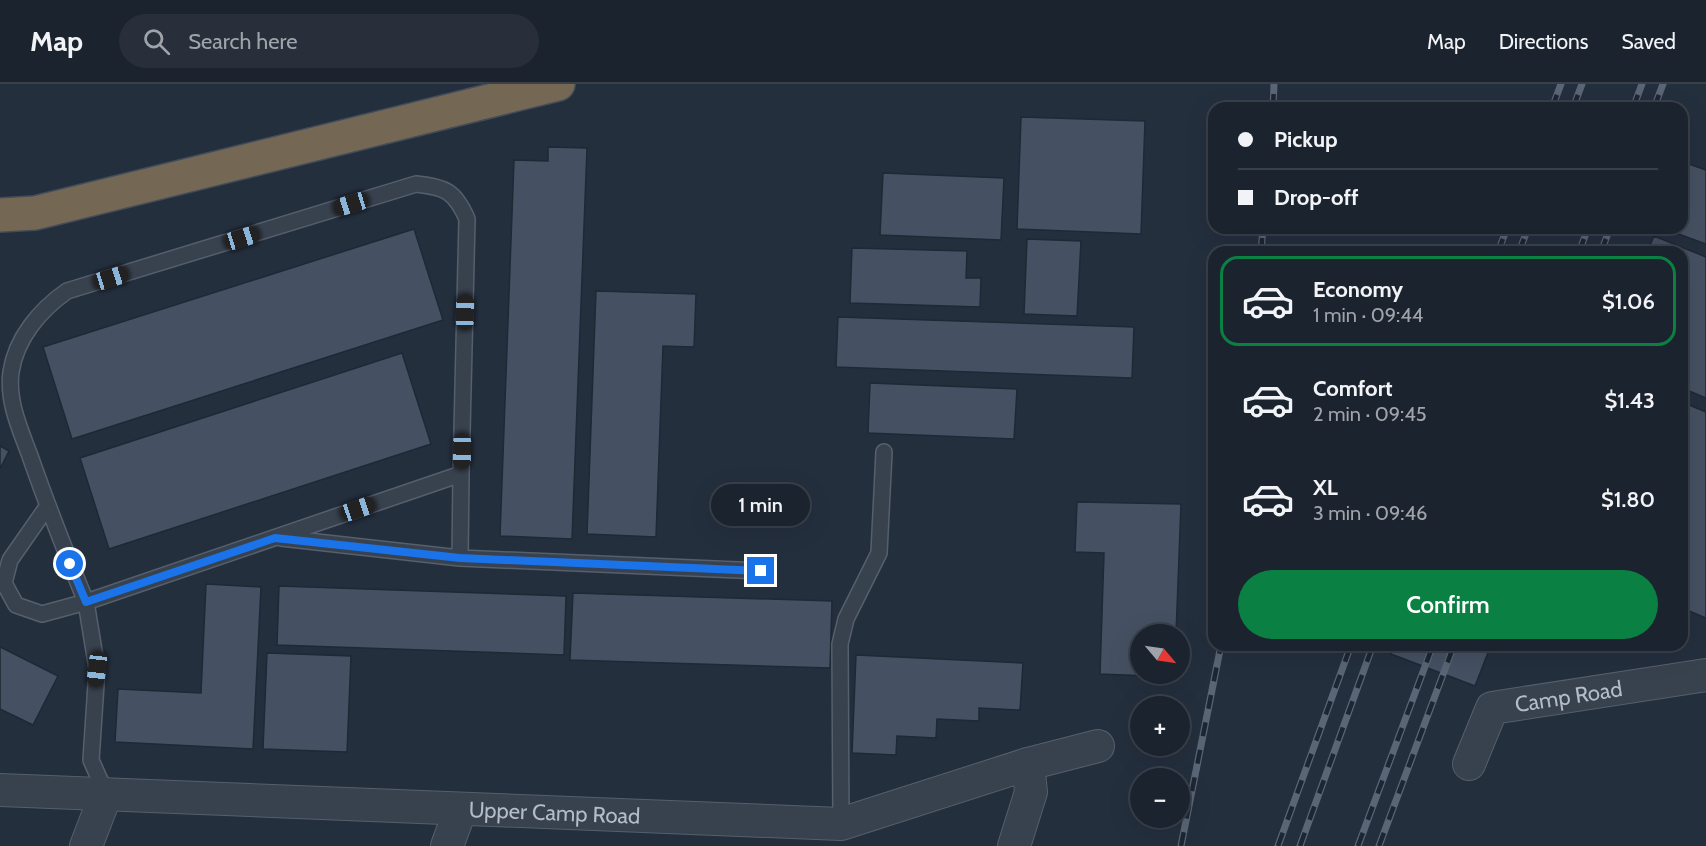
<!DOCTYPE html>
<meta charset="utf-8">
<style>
:root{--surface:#1b232e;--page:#282f3a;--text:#f1f3f6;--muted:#a0a4aa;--line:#39404a;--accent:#0b8043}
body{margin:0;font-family:Cabin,sans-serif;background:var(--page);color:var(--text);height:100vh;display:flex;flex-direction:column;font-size:22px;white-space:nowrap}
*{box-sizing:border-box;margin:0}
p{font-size:20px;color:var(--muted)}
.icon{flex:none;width:33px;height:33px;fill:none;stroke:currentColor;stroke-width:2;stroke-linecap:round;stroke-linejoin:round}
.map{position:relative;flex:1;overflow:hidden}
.side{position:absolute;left:1208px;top:162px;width:480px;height:405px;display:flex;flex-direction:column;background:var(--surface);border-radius:18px;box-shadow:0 6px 24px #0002,0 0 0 2px var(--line)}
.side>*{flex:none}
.banner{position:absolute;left:1208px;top:18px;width:480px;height:132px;border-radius:18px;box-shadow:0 6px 24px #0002,0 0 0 2px var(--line);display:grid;align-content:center;height:132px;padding:0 30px;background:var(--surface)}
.needle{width:39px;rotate:119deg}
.buttons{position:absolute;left:1130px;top:540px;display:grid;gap:12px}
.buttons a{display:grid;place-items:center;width:60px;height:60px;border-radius:50%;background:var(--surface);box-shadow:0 6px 24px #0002,0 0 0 2px var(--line);font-size:30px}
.end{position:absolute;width:27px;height:27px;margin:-14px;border:8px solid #1a73e8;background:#fff;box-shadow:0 0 0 3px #fff}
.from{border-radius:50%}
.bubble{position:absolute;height:42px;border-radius:21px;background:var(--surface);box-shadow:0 6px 24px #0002,0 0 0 2px var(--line);font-size:20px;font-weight:600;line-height:42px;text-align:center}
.car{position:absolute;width:18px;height:36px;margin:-18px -9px;border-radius:8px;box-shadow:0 0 4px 2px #0007;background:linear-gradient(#222 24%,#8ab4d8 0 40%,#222 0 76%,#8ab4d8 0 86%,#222 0)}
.banner b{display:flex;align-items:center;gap:21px;height:57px;font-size:22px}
.banner b+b{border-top:2px solid var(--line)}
.banner i{width:15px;height:15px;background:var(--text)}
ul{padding:10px 0 0;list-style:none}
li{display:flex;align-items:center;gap:18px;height:90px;margin:0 12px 9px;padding:0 18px;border:3px solid transparent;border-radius:18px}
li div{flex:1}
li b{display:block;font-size:22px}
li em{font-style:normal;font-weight:600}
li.current{border-color:var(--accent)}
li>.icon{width:54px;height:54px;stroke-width:1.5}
.button{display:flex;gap:12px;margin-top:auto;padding:12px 30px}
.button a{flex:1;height:69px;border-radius:36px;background:var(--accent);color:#fff;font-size:24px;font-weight:600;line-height:69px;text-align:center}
header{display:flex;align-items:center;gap:36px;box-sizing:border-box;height:84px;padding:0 30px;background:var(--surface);border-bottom:2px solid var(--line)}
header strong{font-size:28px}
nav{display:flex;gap:33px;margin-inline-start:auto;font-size:21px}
.search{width:420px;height:54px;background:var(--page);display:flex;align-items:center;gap:15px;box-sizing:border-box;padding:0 21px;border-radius:33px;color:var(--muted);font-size:22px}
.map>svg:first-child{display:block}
.building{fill:#455162;stroke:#1f2835;stroke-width:1.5}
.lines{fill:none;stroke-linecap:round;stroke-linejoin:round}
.lane-casing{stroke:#565f6c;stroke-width:18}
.street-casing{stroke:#565f6c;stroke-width:34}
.highway-casing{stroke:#434c59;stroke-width:36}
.lane{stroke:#38414e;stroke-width:15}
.street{stroke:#38414e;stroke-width:32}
.highway{stroke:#746855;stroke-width:33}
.rail-casing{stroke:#5a6575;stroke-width:7}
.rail{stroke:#1d2633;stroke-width:4.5;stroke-dasharray:14;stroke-linecap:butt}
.route{stroke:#1a73e8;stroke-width:8}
.labels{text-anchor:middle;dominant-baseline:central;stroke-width:4.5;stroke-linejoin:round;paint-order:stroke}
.street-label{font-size:22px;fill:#b4bcc9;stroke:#1d2633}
</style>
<header>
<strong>Map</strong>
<div class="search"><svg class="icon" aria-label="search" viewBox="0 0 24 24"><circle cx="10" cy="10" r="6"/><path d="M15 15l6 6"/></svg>Search here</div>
<nav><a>Map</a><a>Directions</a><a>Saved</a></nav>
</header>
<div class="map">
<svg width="1706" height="762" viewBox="0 0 1706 762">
<rect width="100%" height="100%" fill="#242f3e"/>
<!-- building -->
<path class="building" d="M 1021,33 L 1145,37 L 1141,150 L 1017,145 Z
M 548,63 L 587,64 L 572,455 L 500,452 L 514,76 L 548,77 Z
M 1686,79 L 1706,86 L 1706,160 L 1662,144 L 1682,144 L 1682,90 Z
M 883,89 L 1004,94 L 1001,156 L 880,151 Z
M 414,145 L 443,236 L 72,355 L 43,263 Z
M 1654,152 L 1706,173 L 1706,314 L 1682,304 L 1682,168 L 1647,168 Z
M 1027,155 L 1081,157 L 1077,232 L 1024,230 Z
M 852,164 L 967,167 L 966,194 L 981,194 L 980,223 L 850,219 Z
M 596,207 L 696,210 L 694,263 L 663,262 L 656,453 L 587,450 Z
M 838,233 L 1134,243 L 1132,294 L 836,283 Z
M 402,269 L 431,360 L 109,465 L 80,374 Z
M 870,299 L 1017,305 L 1014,355 L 868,349 Z
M 1682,318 L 1706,328 L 1706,534 L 1682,524 Z
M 0,362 L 9,367 L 0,385 Z
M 1077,418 L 1181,420 L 1176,550 L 1140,550 L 1140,590 L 1175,590 L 1175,593 L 1100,590 L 1104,469 L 1075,468 Z
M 206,500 L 261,503 L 253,665 L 115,658 L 118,605 L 201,609 Z
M 279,502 L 566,512 L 564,571 L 277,561 Z
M 573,509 L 832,517 L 830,584 L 570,576 Z
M 1395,561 L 1491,561 L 1475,602 L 1391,570 Z
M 0,563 L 58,592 L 33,641 L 0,625 Z
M 267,569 L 351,572 L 347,668 L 263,665 Z
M 856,571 L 1023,579 L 1020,626 L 979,624 L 979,637 L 937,635 L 936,654 L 897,652 L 896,671 L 852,669 Z"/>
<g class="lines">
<!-- lane casing -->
<g class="lane-casing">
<path id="lane" d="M 47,423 L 10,476 L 4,499 L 16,521 L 42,530 L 86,518 C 66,469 47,421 30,372 C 20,345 7,317 11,288 C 16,254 40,226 67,207 L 416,100 C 445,103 455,107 467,135 L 461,390 L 86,518 L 97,585 L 91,676 L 106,710
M 281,454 L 460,474 L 461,390
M 460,474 L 761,487
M 841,740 L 840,560 L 846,535 L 879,469 L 884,368"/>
</g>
<!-- street casing -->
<g class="street-casing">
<g id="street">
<path id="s1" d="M 1469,680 L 1492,624 L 1706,591"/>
<path id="s2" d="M 0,706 L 841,740 L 1028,680 L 1098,662"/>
<path d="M 86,762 L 106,710"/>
<path d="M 447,762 L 460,727"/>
<path d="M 1014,762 L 1031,708 L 1028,680"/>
</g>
</g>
<!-- highway casing -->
<g class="highway-casing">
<path id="highway" d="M 0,131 L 35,129 L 558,0"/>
</g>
<!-- lane -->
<use href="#lane" class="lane"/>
<!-- street -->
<use href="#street" class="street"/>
<!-- highway -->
<use href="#highway" class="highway"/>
<!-- rail casing -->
<g class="rail-casing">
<path id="rail" d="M 1273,24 L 1274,0
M 1552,24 L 1561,0
M 1573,24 L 1582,0
M 1633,24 L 1642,0
M 1654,24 L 1663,0
M 1261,168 L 1263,144
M 1498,168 L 1507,144
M 1519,168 L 1528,144
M 1579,168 L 1588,144
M 1601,168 L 1610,144
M 1181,762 L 1221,561
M 1278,762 L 1351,561
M 1300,762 L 1373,561
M 1358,762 L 1433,561
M 1379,762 L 1454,561"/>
</g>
<!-- rail -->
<use href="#rail" class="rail"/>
</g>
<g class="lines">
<!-- route -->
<path class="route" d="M 70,480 L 86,518 L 275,454 L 460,474 L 761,487"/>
</g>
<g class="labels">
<!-- street labels -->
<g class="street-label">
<text stroke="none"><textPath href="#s1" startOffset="138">Camp Road</textPath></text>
<text stroke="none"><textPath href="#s2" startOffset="555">Upper Camp Road</textPath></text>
</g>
</g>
</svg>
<div class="buttons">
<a><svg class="needle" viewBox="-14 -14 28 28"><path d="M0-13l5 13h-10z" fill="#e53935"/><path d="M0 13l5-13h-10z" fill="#a0a4aa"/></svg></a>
<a>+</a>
<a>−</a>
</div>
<i class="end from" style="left:70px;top:480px"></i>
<i class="end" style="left:761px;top:487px"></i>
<div class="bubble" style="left:711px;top:400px;width:99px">1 min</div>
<i class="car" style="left:351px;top:120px;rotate:253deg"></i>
<i class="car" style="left:242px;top:154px;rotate:73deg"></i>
<i class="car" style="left:111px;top:194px;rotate:73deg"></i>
<i class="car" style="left:465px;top:228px;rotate:1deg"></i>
<i class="car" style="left:462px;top:367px;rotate:181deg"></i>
<i class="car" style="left:358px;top:425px;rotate:71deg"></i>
<i class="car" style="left:97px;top:585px;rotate:187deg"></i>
<div class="banner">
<b><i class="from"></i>Pickup</b>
<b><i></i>Drop-off</b>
</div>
<section class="side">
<ul>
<li class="current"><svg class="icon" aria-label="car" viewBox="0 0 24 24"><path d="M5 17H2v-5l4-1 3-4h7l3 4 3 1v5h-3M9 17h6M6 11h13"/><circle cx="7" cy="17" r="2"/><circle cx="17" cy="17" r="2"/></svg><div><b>Economy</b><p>1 min · 09:44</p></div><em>$1.06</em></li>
<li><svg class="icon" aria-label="car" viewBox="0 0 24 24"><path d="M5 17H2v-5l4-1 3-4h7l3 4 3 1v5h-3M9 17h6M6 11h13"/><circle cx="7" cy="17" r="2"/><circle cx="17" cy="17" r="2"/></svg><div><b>Comfort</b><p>2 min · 09:45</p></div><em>$1.43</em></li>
<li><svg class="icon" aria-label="car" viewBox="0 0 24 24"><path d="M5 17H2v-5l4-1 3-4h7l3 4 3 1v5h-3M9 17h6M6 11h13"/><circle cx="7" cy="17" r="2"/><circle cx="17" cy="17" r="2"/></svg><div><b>XL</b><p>3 min · 09:46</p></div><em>$1.80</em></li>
</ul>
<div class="button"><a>Confirm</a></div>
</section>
</div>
